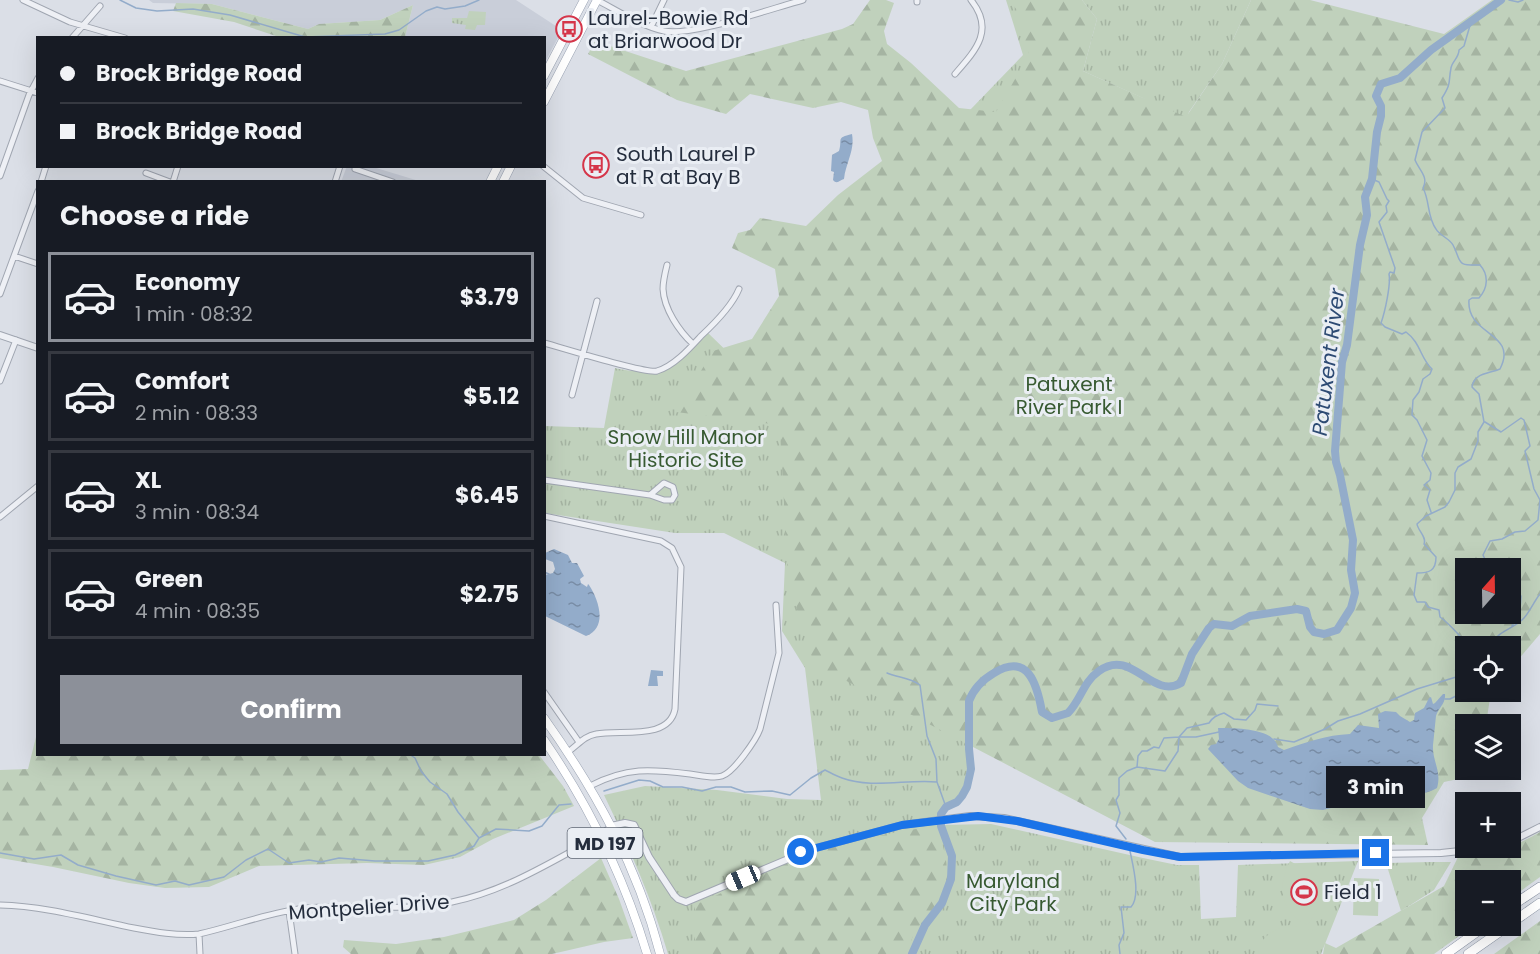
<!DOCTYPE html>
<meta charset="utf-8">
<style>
:root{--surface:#171b24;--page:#242831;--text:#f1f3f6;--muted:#9ea1a6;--line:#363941;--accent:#8c9099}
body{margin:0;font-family:Poppins,sans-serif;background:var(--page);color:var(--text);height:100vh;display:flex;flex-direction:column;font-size:22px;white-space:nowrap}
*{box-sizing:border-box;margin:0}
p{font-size:20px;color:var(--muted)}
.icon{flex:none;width:33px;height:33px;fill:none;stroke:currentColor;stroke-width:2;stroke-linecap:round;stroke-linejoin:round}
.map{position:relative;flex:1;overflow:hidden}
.panel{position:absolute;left:36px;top:180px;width:510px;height:576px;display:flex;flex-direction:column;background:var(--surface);border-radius:0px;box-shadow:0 6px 24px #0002}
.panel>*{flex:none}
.hud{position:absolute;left:36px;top:36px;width:510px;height:132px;border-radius:0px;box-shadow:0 6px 24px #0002;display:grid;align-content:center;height:132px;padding:0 24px;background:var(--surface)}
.needle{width:39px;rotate:20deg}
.buttons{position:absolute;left:1455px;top:558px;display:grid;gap:12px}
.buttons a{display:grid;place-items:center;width:66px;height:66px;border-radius:0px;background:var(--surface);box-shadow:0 6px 24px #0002;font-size:30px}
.end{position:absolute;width:27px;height:27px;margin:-14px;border:8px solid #1a73e8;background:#fff;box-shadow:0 0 0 3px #fff}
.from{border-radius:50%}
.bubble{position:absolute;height:42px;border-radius:0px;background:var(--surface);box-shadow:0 6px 24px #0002;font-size:20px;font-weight:700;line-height:42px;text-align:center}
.car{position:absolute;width:18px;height:36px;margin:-18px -9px;border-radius:8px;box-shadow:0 0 4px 2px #0007;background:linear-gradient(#fff 24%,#345 0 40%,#fff 0 76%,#345 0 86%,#fff 0)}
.hud b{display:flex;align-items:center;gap:21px;height:57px;font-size:22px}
.hud b+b{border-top:2px solid var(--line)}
.hud i{width:15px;height:15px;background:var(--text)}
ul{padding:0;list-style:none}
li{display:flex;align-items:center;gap:18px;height:90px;margin:0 12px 9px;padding:0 12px;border:3px solid var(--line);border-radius:0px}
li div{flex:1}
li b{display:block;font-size:22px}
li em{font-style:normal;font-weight:700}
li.on{border-color:var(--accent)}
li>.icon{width:54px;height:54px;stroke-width:1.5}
h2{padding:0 24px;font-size:27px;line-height:72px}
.action{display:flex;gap:12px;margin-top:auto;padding:12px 24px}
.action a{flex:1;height:69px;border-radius:0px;background:var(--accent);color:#fff;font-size:24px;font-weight:700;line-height:69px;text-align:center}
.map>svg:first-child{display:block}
.built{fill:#c9ced9}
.grass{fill:url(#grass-tufts)}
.forest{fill:url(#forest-firs);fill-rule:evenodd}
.garden{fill:#c0d1bc}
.water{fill:url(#water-ripples)}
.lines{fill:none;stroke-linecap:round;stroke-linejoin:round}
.stream{stroke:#93acca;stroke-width:1.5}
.river{stroke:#93acca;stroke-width:8}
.minor-casing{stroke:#a0a6b1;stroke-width:7}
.tertiary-casing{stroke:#a0a6b1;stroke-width:8}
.primary-casing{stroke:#9aa3b3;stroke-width:9}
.motorway-casing{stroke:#828c9e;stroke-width:10}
.minor{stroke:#eef0f5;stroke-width:5}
.tertiary{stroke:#eef0f5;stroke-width:6}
.primary{stroke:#fff;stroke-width:8}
.motorway{stroke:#fff;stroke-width:9}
.route{stroke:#1a73e8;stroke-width:8}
.labels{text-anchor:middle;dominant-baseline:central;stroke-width:6;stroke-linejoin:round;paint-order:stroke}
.shield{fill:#eaeef4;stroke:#5f6774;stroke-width:1.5}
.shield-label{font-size:18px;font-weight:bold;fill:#242d3d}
.poi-label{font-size:20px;fill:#242d3d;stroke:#eaeef4;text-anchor:start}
.park-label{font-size:20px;fill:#375a31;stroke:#eaeef4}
.street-label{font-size:20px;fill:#242d3d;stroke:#eaeef4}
.water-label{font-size:21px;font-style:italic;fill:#2d4a73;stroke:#eaeef4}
</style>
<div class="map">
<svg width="1540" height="954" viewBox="0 0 1540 954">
<defs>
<pattern id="grass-tufts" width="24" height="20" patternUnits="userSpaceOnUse" patternTransform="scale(1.5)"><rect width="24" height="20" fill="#c0d1bc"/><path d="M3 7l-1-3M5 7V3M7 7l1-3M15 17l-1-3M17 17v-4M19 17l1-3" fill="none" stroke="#a5b4a2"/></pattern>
<pattern id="forest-firs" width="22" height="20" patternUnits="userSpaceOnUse" patternTransform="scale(1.5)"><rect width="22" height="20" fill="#c0d1bc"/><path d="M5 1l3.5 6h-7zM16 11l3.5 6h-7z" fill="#a5b4a2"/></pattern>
<pattern id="water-ripples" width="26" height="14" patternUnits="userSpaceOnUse" patternTransform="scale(1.5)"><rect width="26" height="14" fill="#93acca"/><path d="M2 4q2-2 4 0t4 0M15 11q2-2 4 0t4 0" fill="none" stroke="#788ca5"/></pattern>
</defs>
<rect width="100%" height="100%" fill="#dbdfe7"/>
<!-- built -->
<path class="built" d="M 149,0 L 516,0 L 562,30 L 545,62 L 544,38 L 405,37 L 413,5 L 380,20 L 319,24 L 308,29 L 212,4 L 153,3 Z
M 347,166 L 373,167 L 419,181 L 341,182 Z"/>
<!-- grass -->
<path class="grass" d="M 1006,0 L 1036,0 L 1048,71 L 1145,99 L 1083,71 L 1097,19 L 1082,0 L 1251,0 L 1222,64 L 1189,112 L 970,741 C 968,761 975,784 958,800 C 954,805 947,806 942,810 L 941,825 L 991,824 L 1143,858 L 1177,865 L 1199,865 L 1201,919 L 1236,917 L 1238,865 L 1358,861 L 1321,954 L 668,954 C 652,899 629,847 604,795 L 645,786 L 717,790 L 787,799 L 821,800 L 805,668 L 782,631 L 785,563 L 724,533 L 675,533 L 545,513 L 544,426 L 604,428 L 615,368 C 663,379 673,361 707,332 L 738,362 L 836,249 L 1023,55 Z
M 469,11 L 486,12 L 485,25 L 477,25 L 475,30 L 465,29 L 466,25 L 452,23 L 452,18 L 467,18 Z
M 1431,862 L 1451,862 L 1434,890 L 1401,911 L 1386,863 Z"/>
<!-- forest -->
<path class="forest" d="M 870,0 L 886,0 L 894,3 L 884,31 L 887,44 L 911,63 L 959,108 L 996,112 L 1029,55 L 1017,10 L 1009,0 L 1082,0 L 1097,19 L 1083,71 L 1186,117 L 1222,64 L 1251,0 L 1310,0 L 1444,34 L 1492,0 L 1540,0 L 1540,634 L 1511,668 L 1510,646 L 1466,646 L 1466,692 L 1491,692 L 1486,724 L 1466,724 L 1466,770 L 1478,770 L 1477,775 L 1444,782 L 1422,818 L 1428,845 L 1155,842 L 814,664 L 788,581 L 780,425 L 676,412 L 713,351 L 752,339 L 779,296 L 775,269 L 732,248 L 738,233 L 750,230 L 760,218 L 806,226 L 838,195 L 882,161 L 873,138 L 868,110 L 841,102 L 813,108 L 750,94 L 726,114 L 677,100 L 588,54 L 595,41 L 686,71 L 842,29 L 853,24 ZM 1466,568 L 1510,568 L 1510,614 L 1466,614 Z
M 176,3 L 212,4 L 308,29 L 319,24 L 380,20 L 413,5 L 405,37 L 279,37 L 234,22 L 173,11 Z
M 37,733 L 38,754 L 539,755 L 563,786 L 574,806 L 493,839 L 460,857 L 424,865 L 367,863 L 259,866 L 209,887 L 165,888 L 129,883 L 53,867 L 0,858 L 0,770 L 28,769 Z
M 936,826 C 948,858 954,880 932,910 C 919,927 912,931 908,954 L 695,954 L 695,905 C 732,889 768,870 805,856 C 847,841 892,832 936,826 Z
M 1540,832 L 1540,877 L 1511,898 L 1510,880 L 1466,880 L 1466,926 L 1473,926 L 1434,954 L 1323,954 L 1325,943 L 1336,948 L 1444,886 L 1458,857 C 1489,853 1514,848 1540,832 Z
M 601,858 L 619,899 L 633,938 L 604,942 L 552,954 L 351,954 L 343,947 L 344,940 L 396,944 L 444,937 L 514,920 L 546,900 Z
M 1540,921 L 1540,954 L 1494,954 Z"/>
<!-- garden -->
<path class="garden" d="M 1290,861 L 1329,883 L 1330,887 L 1308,925 C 1280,913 1277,886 1290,861 Z
M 1354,878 L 1379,879 L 1378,916 L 1353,915 Z
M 1290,925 L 1313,930 L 1305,954 L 1258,954 C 1258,938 1275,928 1290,925 Z"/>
<!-- water -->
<path class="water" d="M 852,134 C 855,151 846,162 844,179 C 840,180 837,185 833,180 L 834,172 L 831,171 L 832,155 L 839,151 C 843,139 835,138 852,134 Z
M 554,549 L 568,555 L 572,563 L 577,563 L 584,576 L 580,579 L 581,583 L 587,587 L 588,584 L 589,585 C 599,600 608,628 586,636 L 545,616 L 545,575 L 553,573 L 555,569 L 553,562 L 545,559 L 545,553 Z
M 651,670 L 663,671 L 663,676 L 657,676 L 658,686 L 648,686 Z
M 1443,694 L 1445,694 C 1446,704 1438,708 1436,716 C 1435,725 1434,736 1433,745 C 1432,761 1442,771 1437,788 C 1417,800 1395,791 1373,787 L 1369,795 L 1339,806 L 1323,810 L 1310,809 L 1248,788 L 1238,781 L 1208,749 L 1211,745 L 1216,744 L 1219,739 L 1218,728 C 1235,728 1274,728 1278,747 L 1284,750 C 1307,742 1326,735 1350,734 L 1358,725 L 1379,728 L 1378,714 L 1385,711 L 1396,712 L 1400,716 L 1410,722 L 1414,720 L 1415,713 L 1424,708 L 1429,698 L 1431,697 L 1433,704 L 1435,703 Z"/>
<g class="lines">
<!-- stream -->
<path class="stream" d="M 120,0 L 136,8 L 157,11 L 193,9 L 230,15 L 305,37 L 385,34 L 399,30 L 426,11 L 437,7 L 445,9 L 465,6 L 479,0
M 1509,0 L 1518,2 L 1523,0
M 1372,179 L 1379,182 L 1387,199 L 1389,201 L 1386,206 L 1387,212 L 1379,222 L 1395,268 L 1394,273 L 1390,272 L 1389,274 C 1391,284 1385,312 1381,323 L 1385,327 L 1402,334 L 1406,332 C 1421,343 1420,358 1432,369 L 1430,374 L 1423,379 L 1419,392 L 1413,400 L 1412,415 L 1417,420 L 1427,440 L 1422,456 L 1431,473 L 1430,480 L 1424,485 L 1430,490 L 1427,500 L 1431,512
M 1485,422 L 1501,432 L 1521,418 L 1524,420 L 1530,446 L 1525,451 L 1534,489 L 1540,500 L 1538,520 L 1525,531 L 1515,532 L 1502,539 L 1490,541 L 1483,555 L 1489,568
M 544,572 L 549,574
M 1510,585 L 1521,596 L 1520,609 L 1512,626
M 1467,646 C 1465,640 1446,621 1440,617 L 1439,610 L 1428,607 L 1425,602 L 1417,602 L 1414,595 L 1417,573 C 1429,573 1436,571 1436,557 L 1424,544 C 1427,537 1418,531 1417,524 L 1426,516 L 1445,507 L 1449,502 L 1455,490 L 1455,473 L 1458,467 L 1471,459 L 1478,441 L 1478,432 L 1484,422 L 1479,394 L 1472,387 C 1474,373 1488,374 1500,369 C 1519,332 1466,336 1469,300 L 1472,298 L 1479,298 C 1488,288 1489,275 1480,265 C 1455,266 1462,262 1453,245 C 1449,238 1440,236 1436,229 C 1427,217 1430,201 1423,188 C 1429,177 1419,170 1415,160 L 1422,132 L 1445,108 L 1442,98 C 1452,82 1448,83 1451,68 C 1452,61 1459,58 1459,50 L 1464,46 L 1471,22
M 1495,646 L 1492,643 C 1500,630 1513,629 1523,619 C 1530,612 1534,601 1540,594
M 887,673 C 899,678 909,677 920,685 L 927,736 L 936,759 L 937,782
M 1445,699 L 1450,699 L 1466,691
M 1274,739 L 1294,742 L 1325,729 L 1338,721 L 1360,714 L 1417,689 L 1466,674
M 409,754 L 415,758 L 421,771 L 430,782 L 447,794 L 458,812 L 479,838 L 496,829 L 529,831 L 542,826 L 559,805 L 571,804
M 1137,767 L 1165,771 L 1178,751 L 1179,737 L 1196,737 L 1219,732
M 604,791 L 639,780 L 650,781 L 663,787 L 682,787 L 702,791 L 716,787 L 731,787 L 745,792 L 772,791 L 790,795 L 811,778 L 825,770 C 831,773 836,776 842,778 C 872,789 907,779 937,782 L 946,807
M 1126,839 L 1116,826 L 1120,813 L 1116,800 L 1119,795 L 1119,778 L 1127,771 L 1137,767 L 1138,756 L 1142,751 L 1147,751 L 1154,747 L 1159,748 L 1164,738 L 1179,737 L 1187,728 L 1209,723 C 1213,717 1217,715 1224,713 L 1234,719 L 1246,720 L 1255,710 L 1257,704 L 1278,706
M 0,853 L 34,859 L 61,855 L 78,865 L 116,876 L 156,885 L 175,881 L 189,885 L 224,877 L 246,860 L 268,849 L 289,863 L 309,860 L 321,862 L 339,858 L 375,861 L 428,861 L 455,855 L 474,846 L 479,838
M 1120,954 L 1119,945 L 1124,933 L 1121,907 L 1131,907 C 1141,896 1133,866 1130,851"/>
<!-- river -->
<path class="river" d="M 912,954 L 925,925 L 942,903 L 951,879 L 952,856 L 941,826 L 941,814 L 946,807 L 957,802 L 962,796 L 967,787 L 971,769 L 969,749 L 969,701 C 974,688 982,680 994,673 C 1028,652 1037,684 1042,712 L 1052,718 L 1068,713 C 1081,700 1083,682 1099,671 C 1132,647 1151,700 1181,683 L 1192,654 L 1209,628 L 1214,624 L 1232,626 L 1250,616 L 1297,609 L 1306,611 L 1310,627 L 1314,632 L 1324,634 L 1337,630 L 1351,608 L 1355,593 L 1351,570 L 1353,540 L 1340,475 L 1336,462 L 1335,451 L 1342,362 L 1347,345 L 1360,245 L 1367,215 L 1365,197 L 1372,179 L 1377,132 L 1381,116 L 1381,106 L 1376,96 L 1381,84 L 1400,78 L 1431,50 L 1501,0"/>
<!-- minor casing -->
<g class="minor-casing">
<path id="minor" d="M 23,0 L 70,22 L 125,38
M 597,0 C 618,11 641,26 664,31 C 691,37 773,8 803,0
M 917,2 L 917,0
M 651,27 L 664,0
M 72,38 L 100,6
M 955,74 C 976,50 995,30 971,0
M 0,81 L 38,93
M 543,166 L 583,198 L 641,215
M 355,169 L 393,182
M 146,173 L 170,182
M 0,176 L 29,95 L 38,78
M 41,182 L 46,166
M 173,182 L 178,166
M 335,182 L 340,166
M 14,256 L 38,264
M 667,265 C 665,273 663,282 663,289 C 664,309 679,331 693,344
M 0,294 L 38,191
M 544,343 C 563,348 645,374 657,371 C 674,366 690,348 701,336 C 715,323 732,306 739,289
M 0,381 L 16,340
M 572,395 L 597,301
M 544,480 L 650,495
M 664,483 L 673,487 L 675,495 L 672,500 L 664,500 L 650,495 Z
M 544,516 L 661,541 L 672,548 L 681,567 L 675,709 C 669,741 620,729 596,734 C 584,736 578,745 568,752
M 0,517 L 38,486
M 544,692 L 579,742
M 590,786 C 627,767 650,769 690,774 C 699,775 713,779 722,776 C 734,772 756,740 760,729 L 779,653 L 776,605
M 0,905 C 45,906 90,919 134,928 C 155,932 177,936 199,934 C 235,926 269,912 306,908 C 354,904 403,912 452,902 C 506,891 553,861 601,835 L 611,826
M 289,911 L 295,954
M 199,934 L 200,954"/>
</g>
<!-- tertiary casing -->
<g class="tertiary-casing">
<path id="tertiary" d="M 0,335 L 38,348
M 611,826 L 625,823 L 634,825 L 649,857 L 674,895 L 678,899 L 686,902 L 812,849 L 902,825 L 970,816 L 1004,818 L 1180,857 L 1441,853 L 1489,848
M 1510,842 L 1540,827"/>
</g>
<!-- primary casing -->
<g class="primary-casing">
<path id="primary" d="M 544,76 L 584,0
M 544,102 L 597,0
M 490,182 L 498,166
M 503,182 L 511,166
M 544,718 C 596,791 638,867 660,954
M 544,740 C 590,807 624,877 647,954"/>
</g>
<!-- motorway casing -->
<g class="motorway-casing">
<path id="motorway" d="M 1510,907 L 1540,887
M 1510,924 L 1540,903
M 1446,954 L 1485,926
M 1468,954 L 1508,926"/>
</g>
<!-- minor -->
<use href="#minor" class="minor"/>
<!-- tertiary -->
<use href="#tertiary" class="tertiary"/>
<!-- primary -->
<use href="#primary" class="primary"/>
<!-- motorway -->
<use href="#motorway" class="motorway"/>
</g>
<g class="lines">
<!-- route -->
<path class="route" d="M 801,852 L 902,825 L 978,816 L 1017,821 L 1143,850 L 1180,857 L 1376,853"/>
</g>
<!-- icons -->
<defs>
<g id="bus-ring" transform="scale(1.35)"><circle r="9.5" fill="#eaeef4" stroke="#d5364a" stroke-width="1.5"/><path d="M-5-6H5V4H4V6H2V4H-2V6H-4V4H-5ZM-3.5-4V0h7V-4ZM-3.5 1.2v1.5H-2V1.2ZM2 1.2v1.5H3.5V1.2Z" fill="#d5364a"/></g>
<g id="stadium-ring" transform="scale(1.35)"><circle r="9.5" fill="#eaeef4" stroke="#d5364a" stroke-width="1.5"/><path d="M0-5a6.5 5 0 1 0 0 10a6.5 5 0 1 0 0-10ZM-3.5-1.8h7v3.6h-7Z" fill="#d5364a"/></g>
</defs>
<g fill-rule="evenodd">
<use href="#bus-ring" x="569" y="29"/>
<use href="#bus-ring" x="596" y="165"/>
<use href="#stadium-ring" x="1304" y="892"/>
</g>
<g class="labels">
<!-- shield labels -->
<rect class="shield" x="567.5" y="828" width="75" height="30" rx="4.5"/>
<g class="shield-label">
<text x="605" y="843">MD 197</text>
</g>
<!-- poi labels -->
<g class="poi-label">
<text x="588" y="18">Laurel-Bowie Rd<tspan x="588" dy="23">at Briarwood Dr</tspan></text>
<text x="616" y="154">South Laurel P<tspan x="616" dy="23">at R at Bay B</tspan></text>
<text x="1324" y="892">Field 1</text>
</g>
<!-- park labels -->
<g class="park-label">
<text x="1069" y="384">Patuxent<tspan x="1069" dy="23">River Park I</tspan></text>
<text x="686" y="437">Snow Hill Manor<tspan x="686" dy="23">Historic Site</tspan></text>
<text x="1013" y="881">Maryland<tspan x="1013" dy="23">City Park</tspan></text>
</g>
<!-- street labels -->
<g class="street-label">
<text transform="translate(369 907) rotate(-4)">Montpelier Drive</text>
</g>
<!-- water labels -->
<g class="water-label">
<text transform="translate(1328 362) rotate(-83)">Patuxent River</text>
</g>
</g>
</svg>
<div class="buttons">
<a><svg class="needle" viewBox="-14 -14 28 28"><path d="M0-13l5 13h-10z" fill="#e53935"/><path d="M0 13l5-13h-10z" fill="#9ea1a6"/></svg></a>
<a><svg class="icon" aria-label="locate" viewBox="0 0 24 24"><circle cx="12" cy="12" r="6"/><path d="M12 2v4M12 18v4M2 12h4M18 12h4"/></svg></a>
<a><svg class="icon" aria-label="layers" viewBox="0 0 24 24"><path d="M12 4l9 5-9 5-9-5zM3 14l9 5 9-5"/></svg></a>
<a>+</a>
<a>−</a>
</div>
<i class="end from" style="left:801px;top:852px"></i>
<i class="end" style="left:1376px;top:853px"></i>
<div class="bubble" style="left:1326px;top:766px;width:99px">3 min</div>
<i class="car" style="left:743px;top:878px;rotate:247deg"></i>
<div class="hud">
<b><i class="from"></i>Brock Bridge Road</b>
<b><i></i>Brock Bridge Road</b>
</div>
<section class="panel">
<h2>Choose a ride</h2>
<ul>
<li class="on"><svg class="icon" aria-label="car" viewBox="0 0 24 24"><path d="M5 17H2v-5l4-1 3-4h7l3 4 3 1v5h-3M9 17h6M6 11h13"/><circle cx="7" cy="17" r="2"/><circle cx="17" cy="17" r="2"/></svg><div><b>Economy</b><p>1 min · 08:32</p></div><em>$3.79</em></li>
<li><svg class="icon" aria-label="car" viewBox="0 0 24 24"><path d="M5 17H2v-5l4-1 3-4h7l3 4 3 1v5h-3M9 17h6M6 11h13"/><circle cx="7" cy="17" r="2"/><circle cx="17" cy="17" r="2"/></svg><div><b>Comfort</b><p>2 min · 08:33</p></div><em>$5.12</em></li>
<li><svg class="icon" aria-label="car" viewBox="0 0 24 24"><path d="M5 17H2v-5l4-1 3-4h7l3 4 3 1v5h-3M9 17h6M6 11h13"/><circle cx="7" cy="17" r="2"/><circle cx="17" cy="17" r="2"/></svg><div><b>XL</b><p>3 min · 08:34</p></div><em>$6.45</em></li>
<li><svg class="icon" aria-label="car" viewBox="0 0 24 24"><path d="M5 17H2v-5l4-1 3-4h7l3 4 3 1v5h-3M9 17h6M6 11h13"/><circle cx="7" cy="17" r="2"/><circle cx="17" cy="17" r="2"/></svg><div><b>Green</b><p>4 min · 08:35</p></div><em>$2.75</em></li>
</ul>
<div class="action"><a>Confirm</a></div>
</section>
</div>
